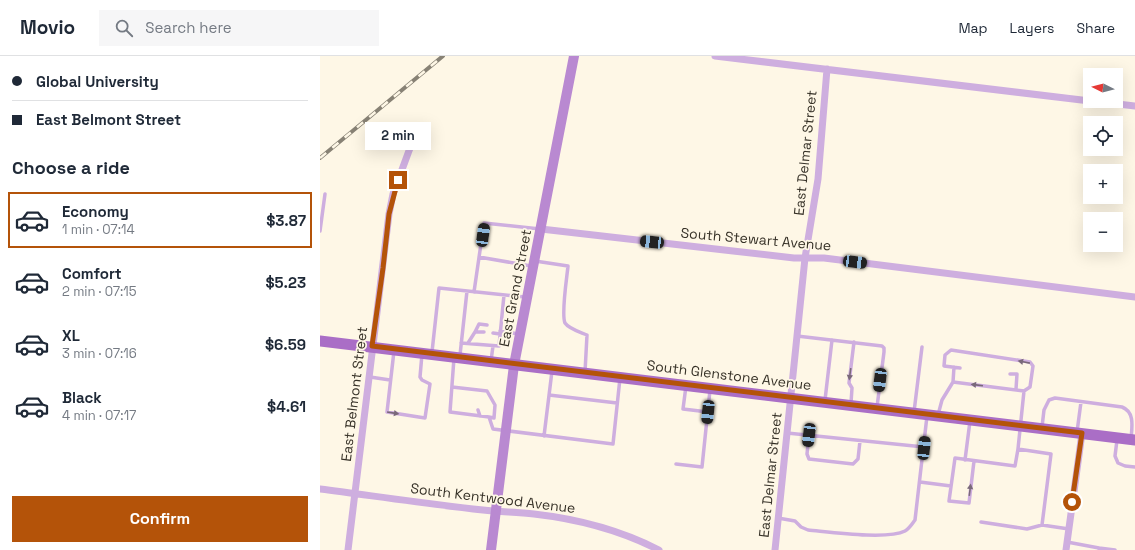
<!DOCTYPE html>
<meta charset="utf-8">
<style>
:root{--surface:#fff;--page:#f6f6f7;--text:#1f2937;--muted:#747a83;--line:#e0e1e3;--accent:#b45309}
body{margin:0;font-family:"Space Grotesk",sans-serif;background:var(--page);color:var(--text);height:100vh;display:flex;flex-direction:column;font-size:15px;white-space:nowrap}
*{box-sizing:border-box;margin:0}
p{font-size:13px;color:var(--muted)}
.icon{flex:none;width:22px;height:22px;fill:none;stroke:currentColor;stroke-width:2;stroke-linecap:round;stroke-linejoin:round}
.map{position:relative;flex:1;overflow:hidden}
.drawer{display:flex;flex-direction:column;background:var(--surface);width:320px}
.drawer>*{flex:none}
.top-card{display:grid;align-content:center;height:88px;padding:0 12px;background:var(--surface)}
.needle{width:26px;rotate:276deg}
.tools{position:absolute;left:763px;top:12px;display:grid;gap:8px}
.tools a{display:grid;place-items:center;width:40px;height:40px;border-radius:0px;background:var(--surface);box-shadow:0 4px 16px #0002;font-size:20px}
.end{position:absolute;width:18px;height:18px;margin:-9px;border:5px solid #b45309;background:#fff;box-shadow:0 0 0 2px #fff}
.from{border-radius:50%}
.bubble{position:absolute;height:28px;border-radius:0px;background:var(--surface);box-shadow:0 4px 16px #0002;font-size:13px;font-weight:700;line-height:28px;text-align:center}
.car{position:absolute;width:12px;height:24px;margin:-12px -6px;border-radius:5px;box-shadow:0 0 3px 1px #0007;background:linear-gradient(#222 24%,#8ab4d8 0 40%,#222 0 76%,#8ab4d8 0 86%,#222 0)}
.top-card b{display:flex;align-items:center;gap:14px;height:38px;font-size:15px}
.top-card b+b{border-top:1px solid var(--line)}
.top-card i{width:10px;height:10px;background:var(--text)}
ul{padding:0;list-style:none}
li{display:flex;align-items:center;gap:12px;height:56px;margin:0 8px 6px;padding:0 4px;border:2px solid transparent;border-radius:0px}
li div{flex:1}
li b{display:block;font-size:15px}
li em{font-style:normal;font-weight:700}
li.on{border-color:var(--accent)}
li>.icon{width:36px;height:36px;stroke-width:1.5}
h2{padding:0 12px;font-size:18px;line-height:48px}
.button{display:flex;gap:8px;margin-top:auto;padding:8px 12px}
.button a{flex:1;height:46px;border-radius:0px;background:var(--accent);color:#fff;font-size:16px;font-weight:700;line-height:46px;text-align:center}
header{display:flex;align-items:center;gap:24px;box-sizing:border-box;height:56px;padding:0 20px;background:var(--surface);border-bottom:1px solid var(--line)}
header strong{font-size:19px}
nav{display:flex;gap:22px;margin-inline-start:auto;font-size:14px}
.search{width:280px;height:36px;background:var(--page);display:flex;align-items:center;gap:10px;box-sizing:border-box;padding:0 14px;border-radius:0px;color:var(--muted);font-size:15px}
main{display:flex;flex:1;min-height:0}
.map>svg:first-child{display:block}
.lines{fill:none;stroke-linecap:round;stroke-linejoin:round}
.service{stroke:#ceaedf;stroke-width:3.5}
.minor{stroke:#ceaedf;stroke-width:7}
.secondary{stroke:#b989d1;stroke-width:10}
.primary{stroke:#aa6ec6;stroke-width:11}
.rail-casing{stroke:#888275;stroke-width:4}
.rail{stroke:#fef7e6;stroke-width:2.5;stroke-dasharray:8;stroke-linecap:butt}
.oneway{fill:#7a697a}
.route{stroke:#b45309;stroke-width:5}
.labels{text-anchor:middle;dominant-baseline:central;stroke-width:3.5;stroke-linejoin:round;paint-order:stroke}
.street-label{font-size:14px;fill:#363127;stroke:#fef7e6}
</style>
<header>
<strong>Movio</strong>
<div class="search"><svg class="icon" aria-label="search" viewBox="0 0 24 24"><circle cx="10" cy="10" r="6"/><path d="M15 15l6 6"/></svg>Search here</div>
<nav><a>Map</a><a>Layers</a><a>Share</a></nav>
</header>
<main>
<section class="drawer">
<div class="top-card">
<b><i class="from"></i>Global University</b>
<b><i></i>East Belmont Street</b>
</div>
<h2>Choose a ride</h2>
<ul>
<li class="on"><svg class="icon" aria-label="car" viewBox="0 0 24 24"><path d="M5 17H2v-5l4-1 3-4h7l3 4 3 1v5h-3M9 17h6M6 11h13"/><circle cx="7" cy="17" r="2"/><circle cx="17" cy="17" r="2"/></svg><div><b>Economy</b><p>1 min · 07:14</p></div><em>$3.87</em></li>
<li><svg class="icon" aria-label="car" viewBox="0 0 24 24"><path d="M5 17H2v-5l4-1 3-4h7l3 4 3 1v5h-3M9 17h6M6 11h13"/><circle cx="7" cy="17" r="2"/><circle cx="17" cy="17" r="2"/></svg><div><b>Comfort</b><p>2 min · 07:15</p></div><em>$5.23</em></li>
<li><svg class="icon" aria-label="car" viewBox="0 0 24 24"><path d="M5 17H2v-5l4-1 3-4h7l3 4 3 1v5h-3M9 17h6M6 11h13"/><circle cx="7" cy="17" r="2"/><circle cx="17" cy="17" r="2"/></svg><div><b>XL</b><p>3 min · 07:16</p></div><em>$6.59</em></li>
<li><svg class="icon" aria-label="car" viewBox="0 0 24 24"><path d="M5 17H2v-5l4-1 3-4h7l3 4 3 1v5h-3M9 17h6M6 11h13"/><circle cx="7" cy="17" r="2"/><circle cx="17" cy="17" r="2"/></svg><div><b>Black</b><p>4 min · 07:17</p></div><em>$4.61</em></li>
</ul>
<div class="button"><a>Confirm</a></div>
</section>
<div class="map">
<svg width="815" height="494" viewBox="0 0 815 494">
<rect width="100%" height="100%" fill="#fef7e6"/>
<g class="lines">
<!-- service -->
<path class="service" d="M 0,175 L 5,138
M 159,201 L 211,210
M 215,205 L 248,210 C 247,221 241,258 245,267 C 249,273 260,276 267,279 L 265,316
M 154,236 L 164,167 L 220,173
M 180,275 L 199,278
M 155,276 L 159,268 L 167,269
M 173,277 L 180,278
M 477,280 L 562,290 L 564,292 L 564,296 L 557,351
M 141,287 L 179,290 L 184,239
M 148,287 L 155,276 L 164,276
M 74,295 L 67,356 L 105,362 L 110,328 L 102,324 L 100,321 L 102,298
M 112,296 L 119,232 L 205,241
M 140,299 L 147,235
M 134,302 L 130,356 L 169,361 L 173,373 L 293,388 L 300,322
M 171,305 L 173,290
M 690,318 L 697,318 L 696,333
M 50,321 L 70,324
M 633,326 L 634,311
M 366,330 L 363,353 L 388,356
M 132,331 L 167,335 L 175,349 L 174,362 L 169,361
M 704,335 L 698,393 L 731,398 L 722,469
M 229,339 L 297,347
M 505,344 L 512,284
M 531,347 L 532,332 L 529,327 L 534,286
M 158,354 L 160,360
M 594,356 L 602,291
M 618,359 L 622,344 L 633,326 L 704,335 L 710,331 L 713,310 L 710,306 L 631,294 L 625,299 L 624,310 L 640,312
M 722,371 L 724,354 L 729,344 L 735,342 L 802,351 C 815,356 812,371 811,383
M 757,376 L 761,346
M 467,377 L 604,391
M 489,379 L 487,398 L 489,403 L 533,408 L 538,403 L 540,385
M 224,380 L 232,315
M 797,384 L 795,400 L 798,407 L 805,410 L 815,411
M 645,404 L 650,365
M 654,405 L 649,447 L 629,445 L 635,402 L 695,410 L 698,393
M 356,408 L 382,411 L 390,334
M 600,426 L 631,430
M 458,462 L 475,465 L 481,471 L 488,474 C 510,476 567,484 585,475 C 590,472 592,468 595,464 L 607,360
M 661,466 L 707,473 L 722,469 L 749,473
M 747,486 L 779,492 L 779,494
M 779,492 L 795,494"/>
<!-- minor -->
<path class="minor" d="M 395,0 L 770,45
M 772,45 L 815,50
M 221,173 L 474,202 L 504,202 L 815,241
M 0,433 C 54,440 108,448 163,454 C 180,456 197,456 214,458 C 258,463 300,474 339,494
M 28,494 L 69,158 L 73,138 L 90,92
M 455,494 L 485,202 L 498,123 L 507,13
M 746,494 L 762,377"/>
<!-- secondary -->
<path class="secondary" d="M 171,494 L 194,309 L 254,0"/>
<!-- primary -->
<path class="primary" d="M 0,285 L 815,384"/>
<!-- rail casing -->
<g class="rail-casing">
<path id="rail" d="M 0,102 L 123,0"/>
</g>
<!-- rail -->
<use href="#rail" class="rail"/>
</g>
<!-- one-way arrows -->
<defs><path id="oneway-solid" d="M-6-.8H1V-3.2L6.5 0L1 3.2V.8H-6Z"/></defs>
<g class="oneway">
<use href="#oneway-solid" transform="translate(704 306) rotate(-169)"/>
<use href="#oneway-solid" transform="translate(530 318) rotate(98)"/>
<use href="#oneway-solid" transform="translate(657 329) rotate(-173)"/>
<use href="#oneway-solid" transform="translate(73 357) rotate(9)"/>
<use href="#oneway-solid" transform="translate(650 434) rotate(-83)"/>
</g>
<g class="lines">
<!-- route -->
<path class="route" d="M 78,124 L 69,158 L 63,212 L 52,290 L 762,377 L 752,446"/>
</g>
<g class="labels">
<!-- street labels -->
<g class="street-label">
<text transform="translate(485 97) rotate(-84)">East Delmar Street</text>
<text transform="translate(436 183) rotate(5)">South Stewart Avenue</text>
<text transform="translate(195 232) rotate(-79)">East Grand Street</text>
<text transform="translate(409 319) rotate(7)">South Glenstone Avenue</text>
<text transform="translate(34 338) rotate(-83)">East Belmont Street</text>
<text transform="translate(450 419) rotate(-84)">East Delmar Street</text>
<text transform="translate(173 442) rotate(7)">South Kentwood Avenue</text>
</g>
</g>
</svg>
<div class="tools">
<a><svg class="needle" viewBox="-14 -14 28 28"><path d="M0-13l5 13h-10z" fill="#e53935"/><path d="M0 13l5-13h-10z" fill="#747a83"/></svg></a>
<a><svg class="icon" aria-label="locate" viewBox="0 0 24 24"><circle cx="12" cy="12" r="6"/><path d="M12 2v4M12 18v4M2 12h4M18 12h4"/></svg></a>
<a>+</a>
<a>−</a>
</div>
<i class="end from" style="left:752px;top:446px"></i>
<i class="end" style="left:78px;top:124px"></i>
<div class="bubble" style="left:45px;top:66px;width:66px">2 min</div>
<i class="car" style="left:163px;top:179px;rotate:8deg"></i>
<i class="car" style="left:332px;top:186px;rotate:276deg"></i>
<i class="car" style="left:535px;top:206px;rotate:97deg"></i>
<i class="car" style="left:560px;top:324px;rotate:187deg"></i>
<i class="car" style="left:388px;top:356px;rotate:186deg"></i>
<i class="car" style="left:489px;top:379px;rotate:187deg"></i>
<i class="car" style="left:604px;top:392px;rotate:6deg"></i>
</div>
</main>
